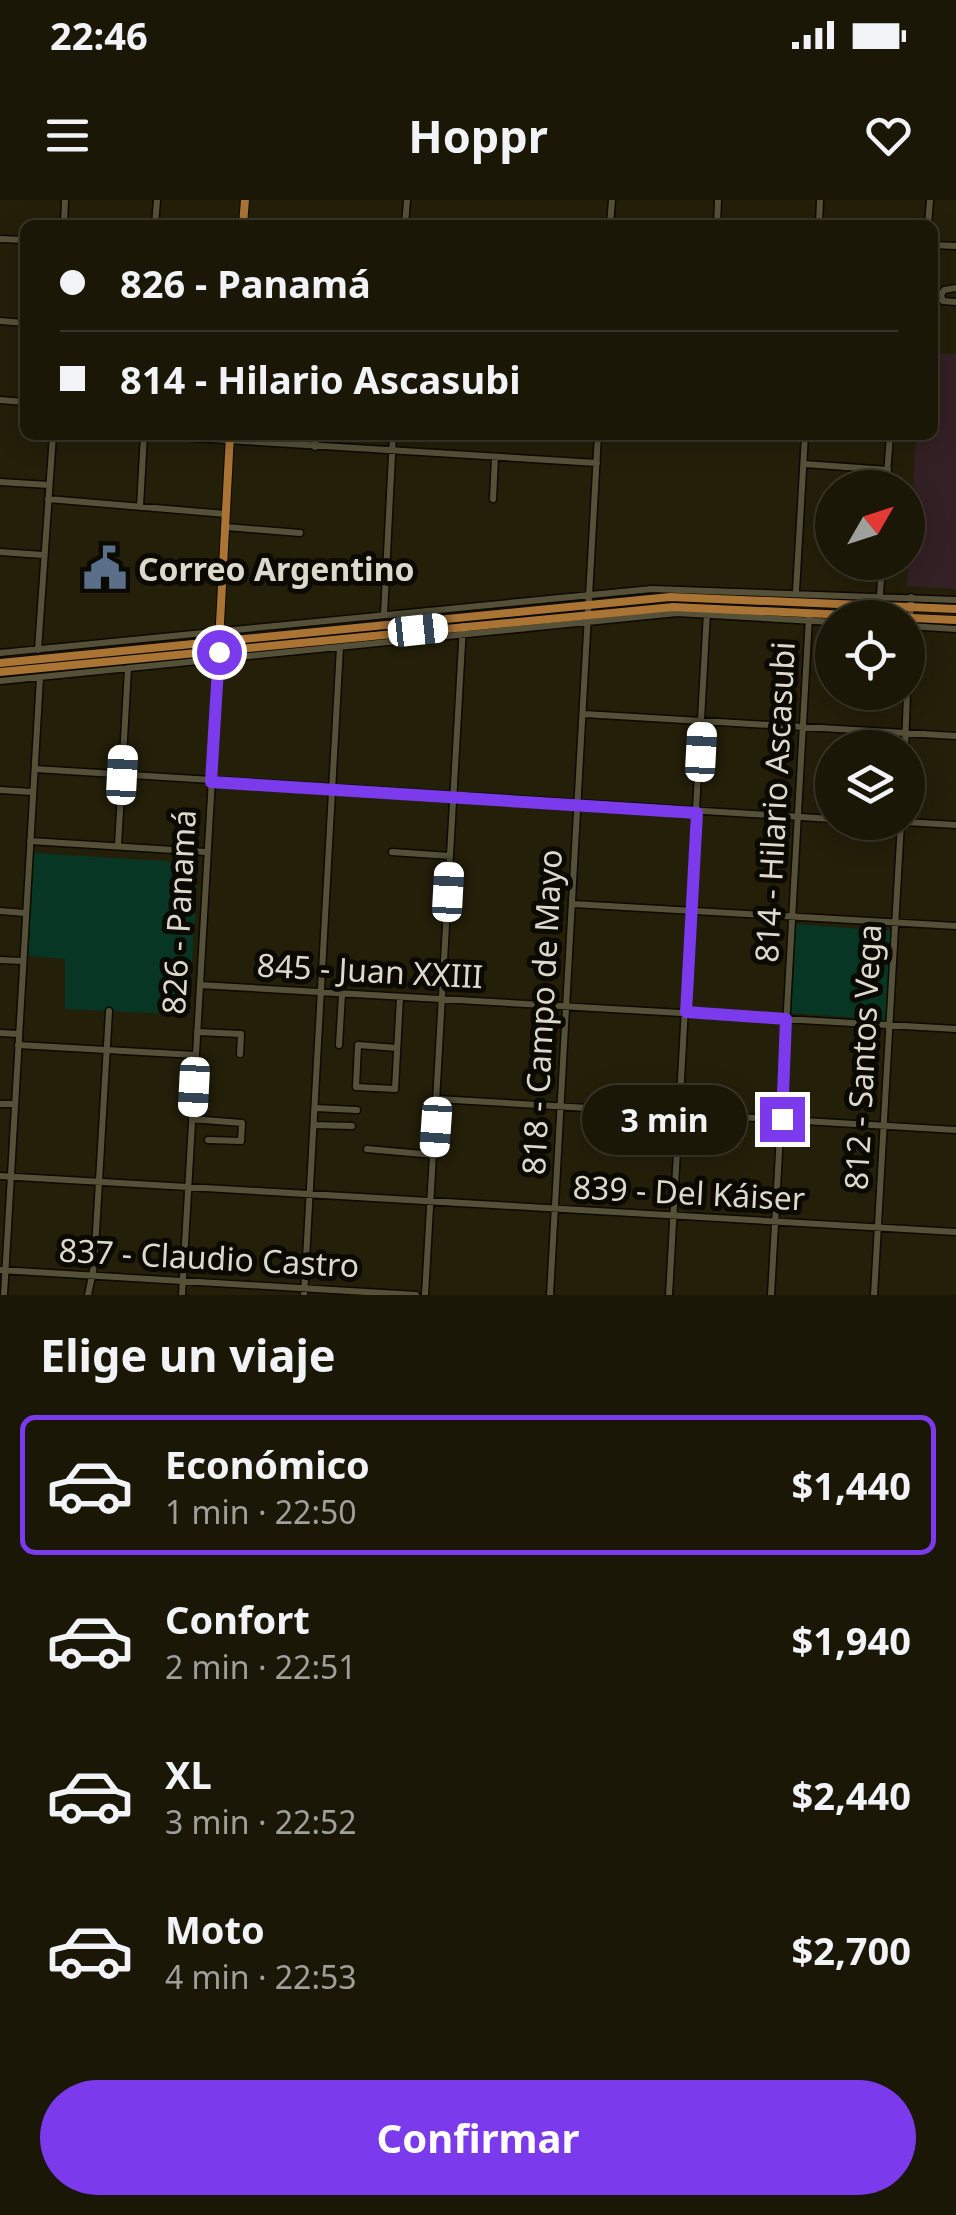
<!DOCTYPE html>
<html lang="es">
<meta charset="utf-8">
<style>
:root{--surface:#1a1707;--page:#272415;--text:#f1f3f6;--muted:#9f9f9b;--line:#383628;--accent:#7c3aed}
body{margin:0;font-family:"Noto Sans",sans-serif;background:var(--page);color:var(--text);height:100vh;display:flex;flex-direction:column;font-size:38px;white-space:nowrap}
*{box-sizing:border-box;margin:0}
p{font-size:32px;color:var(--muted)}
.icon{flex:none;width:55px;height:55px;fill:none;stroke:currentColor;stroke-width:2;stroke-linecap:round;stroke-linejoin:round}
.map{position:relative;height:1095px;overflow:hidden}
.drawer{display:flex;flex-direction:column;background:var(--surface);flex:1}
.drawer>*{flex:none}
.banner{position:absolute;left:20px;top:20px;width:918px;height:220px;border-radius:15px;box-shadow:0 5px 25px #0003,0 0 0 2px var(--line);display:grid;align-content:center;height:220px;padding:0 40px;background:var(--surface)}
.needle{width:65px;rotate:51deg}
.controls{position:absolute;left:815px;top:270px;display:grid;gap:20px}
.controls a{display:grid;place-items:center;width:110px;height:110px;border-radius:50%;background:var(--surface);box-shadow:0 5px 25px #0003,0 0 0 2px var(--line);font-size:50px}
.end{position:absolute;width:45px;height:45px;margin:-22px;border:12px solid #7c3aed;background:#fff;box-shadow:0 0 0 5px #fff}
.from{border-radius:50%}
.bubble{position:absolute;height:70px;border-radius:35px;background:var(--surface);box-shadow:0 5px 25px #0003,0 0 0 2px var(--line);font-size:32px;font-weight:700;line-height:70px;text-align:center}
.car{position:absolute;width:30px;height:60px;margin:-30px -15px;border-radius:12px;box-shadow:0 0 8px 2px #0007;background:linear-gradient(#fff 24%,#345 0 40%,#fff 0 76%,#345 0 86%,#fff 0)}
.banner b{display:flex;align-items:center;gap:35px;height:95px;font-size:38px}
.banner b+b{border-top:2px solid var(--line)}
.banner i{width:25px;height:25px;background:var(--text)}
ul{padding:0;list-style:none}
li{display:flex;align-items:center;gap:30px;height:140px;margin:0 20px 15px;padding:0 20px;border:5px solid transparent;border-radius:15px}
li div{flex:1}
li b{display:block;font-size:38px}
li em{font-style:normal;font-weight:700}
li.current{border-color:var(--accent)}
li>.icon{width:90px;height:90px;stroke-width:1.5}
h2{padding:0 40px;font-size:45px;line-height:120px}
.cta{display:flex;gap:20px;margin-top:auto;padding:20px 40px}
.cta a{flex:1;height:115px;border-radius:60px;background:var(--accent);color:#fff;font-size:40px;font-weight:700;line-height:115px;text-align:center}
.status{display:flex;justify-content:space-between;align-items:center;height:70px;padding:0 50px;background:var(--surface);direction:ltr}
.status svg{height:28px;fill:currentColor}
header{display:flex;justify-content:space-between;align-items:center;height:130px;padding:0 40px;background:var(--surface);font-size:45px;font-weight:700}
.map>svg:first-child{display:block}
.industrial{fill:#332024}
.green{fill:#073624}
.lines{fill:none;stroke-linecap:round;stroke-linejoin:round}
.minor-casing{stroke:#0c0900;stroke-width:9}
.major-casing{stroke:#0c0900;stroke-width:10}
.minor{stroke:#555139;stroke-width:6}
.major{stroke:#aa7435;stroke-width:8}
.route{stroke:#7c3aed;stroke-width:12}
.labels{text-anchor:middle;dominant-baseline:central;stroke-width:10;stroke-linejoin:round;paint-order:stroke}
.poi-label{font-size:32px;font-weight:bold;fill:#dbd9cb;stroke:#0a0902;text-anchor:start}
.street-label{font-size:32px;fill:#dbd9cb;stroke:#0a0902}
</style>
<div class="status"><b>22:46</b><svg viewBox="0 0 49 12"><path d="M0 12V9h3v3zM5 12V6h3v6zM10 12V3h3v9zM15 12V0h3v12zM26 1h20v11H26zM47 4h2v5h-2z"/></svg></div>
<header><svg class="icon" aria-label="menu" viewBox="0 0 24 24"><path d="M4 6h16M4 12h16M4 18h16"/></svg>Hoppr<svg class="icon" aria-label="heart" viewBox="0 0 24 24"><path d="M12 20l-8-8c-3-5 5-10 8-4 3-6 11-1 8 4z"/></svg></header>
<div class="map">
<svg width="956" height="1095" viewBox="0 0 956 1095">
<rect width="100%" height="100%" fill="#231f09"/>
<!-- industrial -->
<path class="industrial" d="M 933,153 L 956,154 L 956,389 L 907,386 L 916,235 L 932,235 Z"/>
<!-- green -->
<path class="green" d="M 34,653 L 198,663 L 189,815 L 65,809 L 65,759 L 28,756 Z
M 794,724 L 892,731 L 886,820 L 789,813 Z"/>
<g class="lines">
<!-- minor casing -->
<g class="minor-casing">
<path id="minor" d="M 64,25 L 65,0
M 155,25 L 157,0
M 405,25 L 407,0
M 610,25 L 612,0
M 717,25 L 718,0
M 819,25 L 820,0
M 928,25 L 930,0
M 0,39 L 25,40
M 932,45 L 956,46
M 956,88 L 944,90 L 941,95 L 943,101 L 956,102
M 0,121 L 25,123
M 0,200 L 25,202
M 146,235 L 597,263
M 315,247 L 316,235
M 804,264 L 888,270
M 0,282 L 49,285
M 886,288 L 890,235
M 48,299 L 226,314
M 493,299 L 495,257
M 140,306 L 144,235
M 226,327 L 300,333
M 0,352 L 43,355
M 796,391 L 805,235
M 880,395 L 882,362
M 384,414 L 393,235
M 909,426 L 956,429
M 38,450 L 53,235
M 0,453 L 652,389 L 956,400
M 0,481 L 677,413 L 832,422
M 908,491 L 911,397
M 584,514 L 956,536
M 905,548 L 907,492
M 35,569 L 832,619
M 0,590 L 33,592
M 905,622 L 956,625
M 30,641 L 206,652
M 118,646 L 128,468
M 392,652 L 450,656
M 573,704 L 956,726
M 0,711 L 25,713
M 0,760 L 22,761
M 200,785 L 956,829
M 197,832 L 241,834 L 240,854
M 0,833 L 19,834
M 18,845 L 195,855
M 339,845 L 342,794
M 397,848 L 358,845 L 356,887 L 395,889 L 400,797
M 437,899 L 956,930
M 0,904 L 15,904
M 315,908 L 357,910
M 192,919 L 242,923 L 241,941 L 208,940
M 314,925 L 352,926
M 367,949 L 434,955
M 0,976 L 956,1032
M 0,1070 L 416,1095
M 4,1095 L 40,477
M 88,1095 L 94,1066 L 109,811
M 182,1095 L 219,458
M 304,1095 L 340,447
M 425,1095 L 463,426
M 550,1095 L 598,235
M 669,1095 L 707,412
M 771,1095 L 809,417
M 874,1095 L 901,622"/>
</g>
<!-- major casing -->
<g class="major-casing">
<path id="major" d="M 243,25 L 245,0
M 219,442 L 230,235
M 0,463 L 670,397 L 956,409
M 0,472 L 673,407 L 956,420"/>
</g>
<!-- minor -->
<use href="#minor" class="minor"/>
<!-- major -->
<use href="#major" class="major"/>
</g>
<g class="lines">
<!-- route -->
<path class="route" d="M 219,452 L 211,582 L 697,613 L 686,812 L 786,819 L 782,919"/>
</g>
<!-- icons -->
<defs>
<g id="civic-bare" transform="scale(3.45)"><path d="M-.6-6.5H3V-4.5H.6V-3L4-1V1h2V6H-6V1h2V-1L-.6-3ZM-1.2 2.5V6h2.4V2.5Z" fill="#5c6f8a" stroke="#0a0902" stroke-width="2.5" paint-order="stroke"/></g>
</defs>
<g fill-rule="evenodd">
<use href="#civic-bare" x="105" y="368"/>
</g>
<g class="labels">
<!-- poi labels -->
<g class="poi-label">
<text x="138" y="368">Correo Argentino</text>
</g>
<!-- street labels -->
<g class="street-label">
<text transform="translate(774 602) rotate(-87)">814 - Hilario Ascasubi</text>
<text transform="translate(178 712) rotate(-87)">826 - Panamá</text>
<text transform="translate(370 770) rotate(3)">845 - Juan XXIII</text>
<text transform="translate(541 812) rotate(-87)">818 - Campo de Mayo</text>
<text transform="translate(862 857) rotate(-87)">812 - Santos Vega</text>
<text transform="translate(689 992) rotate(3)">839 - Del Káiser</text>
<text transform="translate(209 1057) rotate(3)">837 - Claudio Castro</text>
</g>
</g>
</svg>
<div class="controls">
<a><svg class="needle" viewBox="-14 -14 28 28"><path d="M0-13l5 13h-10z" fill="#e53935"/><path d="M0 13l5-13h-10z" fill="#9f9f9b"/></svg></a>
<a><svg class="icon" aria-label="locate" viewBox="0 0 24 24"><circle cx="12" cy="12" r="6"/><path d="M12 2v4M12 18v4M2 12h4M18 12h4"/></svg></a>
<a><svg class="icon" aria-label="layers" viewBox="0 0 24 24"><path d="M12 4l9 5-9 5-9-5zM3 14l9 5 9-5"/></svg></a>
</div>
<i class="end from" style="left:219px;top:452px"></i>
<i class="end" style="left:782px;top:919px"></i>
<div class="bubble" style="left:582px;top:885px;width:165px">3 min</div>
<i class="car" style="left:418px;top:430px;rotate:84deg"></i>
<i class="car" style="left:701px;top:552px;rotate:3deg"></i>
<i class="car" style="left:122px;top:575px;rotate:3deg"></i>
<i class="car" style="left:448px;top:692px;rotate:3deg"></i>
<i class="car" style="left:194px;top:887px;rotate:183deg"></i>
<i class="car" style="left:436px;top:927px;rotate:184deg"></i>
<div class="banner">
<b><i class="from"></i>826 - Panamá</b>
<b><i></i>814 - Hilario Ascasubi</b>
</div>
</div>
<section class="drawer">
<h2>Elige un viaje</h2>
<ul>
<li class="current"><svg class="icon" aria-label="car" viewBox="0 0 24 24"><path d="M5 17H2v-5l4-1 3-4h7l3 4 3 1v5h-3M9 17h6M6 11h13"/><circle cx="7" cy="17" r="2"/><circle cx="17" cy="17" r="2"/></svg><div><b>Económico</b><p>1 min · 22:50</p></div><em>$1,440</em></li>
<li><svg class="icon" aria-label="car" viewBox="0 0 24 24"><path d="M5 17H2v-5l4-1 3-4h7l3 4 3 1v5h-3M9 17h6M6 11h13"/><circle cx="7" cy="17" r="2"/><circle cx="17" cy="17" r="2"/></svg><div><b>Confort</b><p>2 min · 22:51</p></div><em>$1,940</em></li>
<li><svg class="icon" aria-label="car" viewBox="0 0 24 24"><path d="M5 17H2v-5l4-1 3-4h7l3 4 3 1v5h-3M9 17h6M6 11h13"/><circle cx="7" cy="17" r="2"/><circle cx="17" cy="17" r="2"/></svg><div><b>XL</b><p>3 min · 22:52</p></div><em>$2,440</em></li>
<li><svg class="icon" aria-label="car" viewBox="0 0 24 24"><path d="M5 17H2v-5l4-1 3-4h7l3 4 3 1v5h-3M9 17h6M6 11h13"/><circle cx="7" cy="17" r="2"/><circle cx="17" cy="17" r="2"/></svg><div><b>Moto</b><p>4 min · 22:53</p></div><em>$2,700</em></li>
</ul>
<div class="cta"><a>Confirmar</a></div>
</section>
